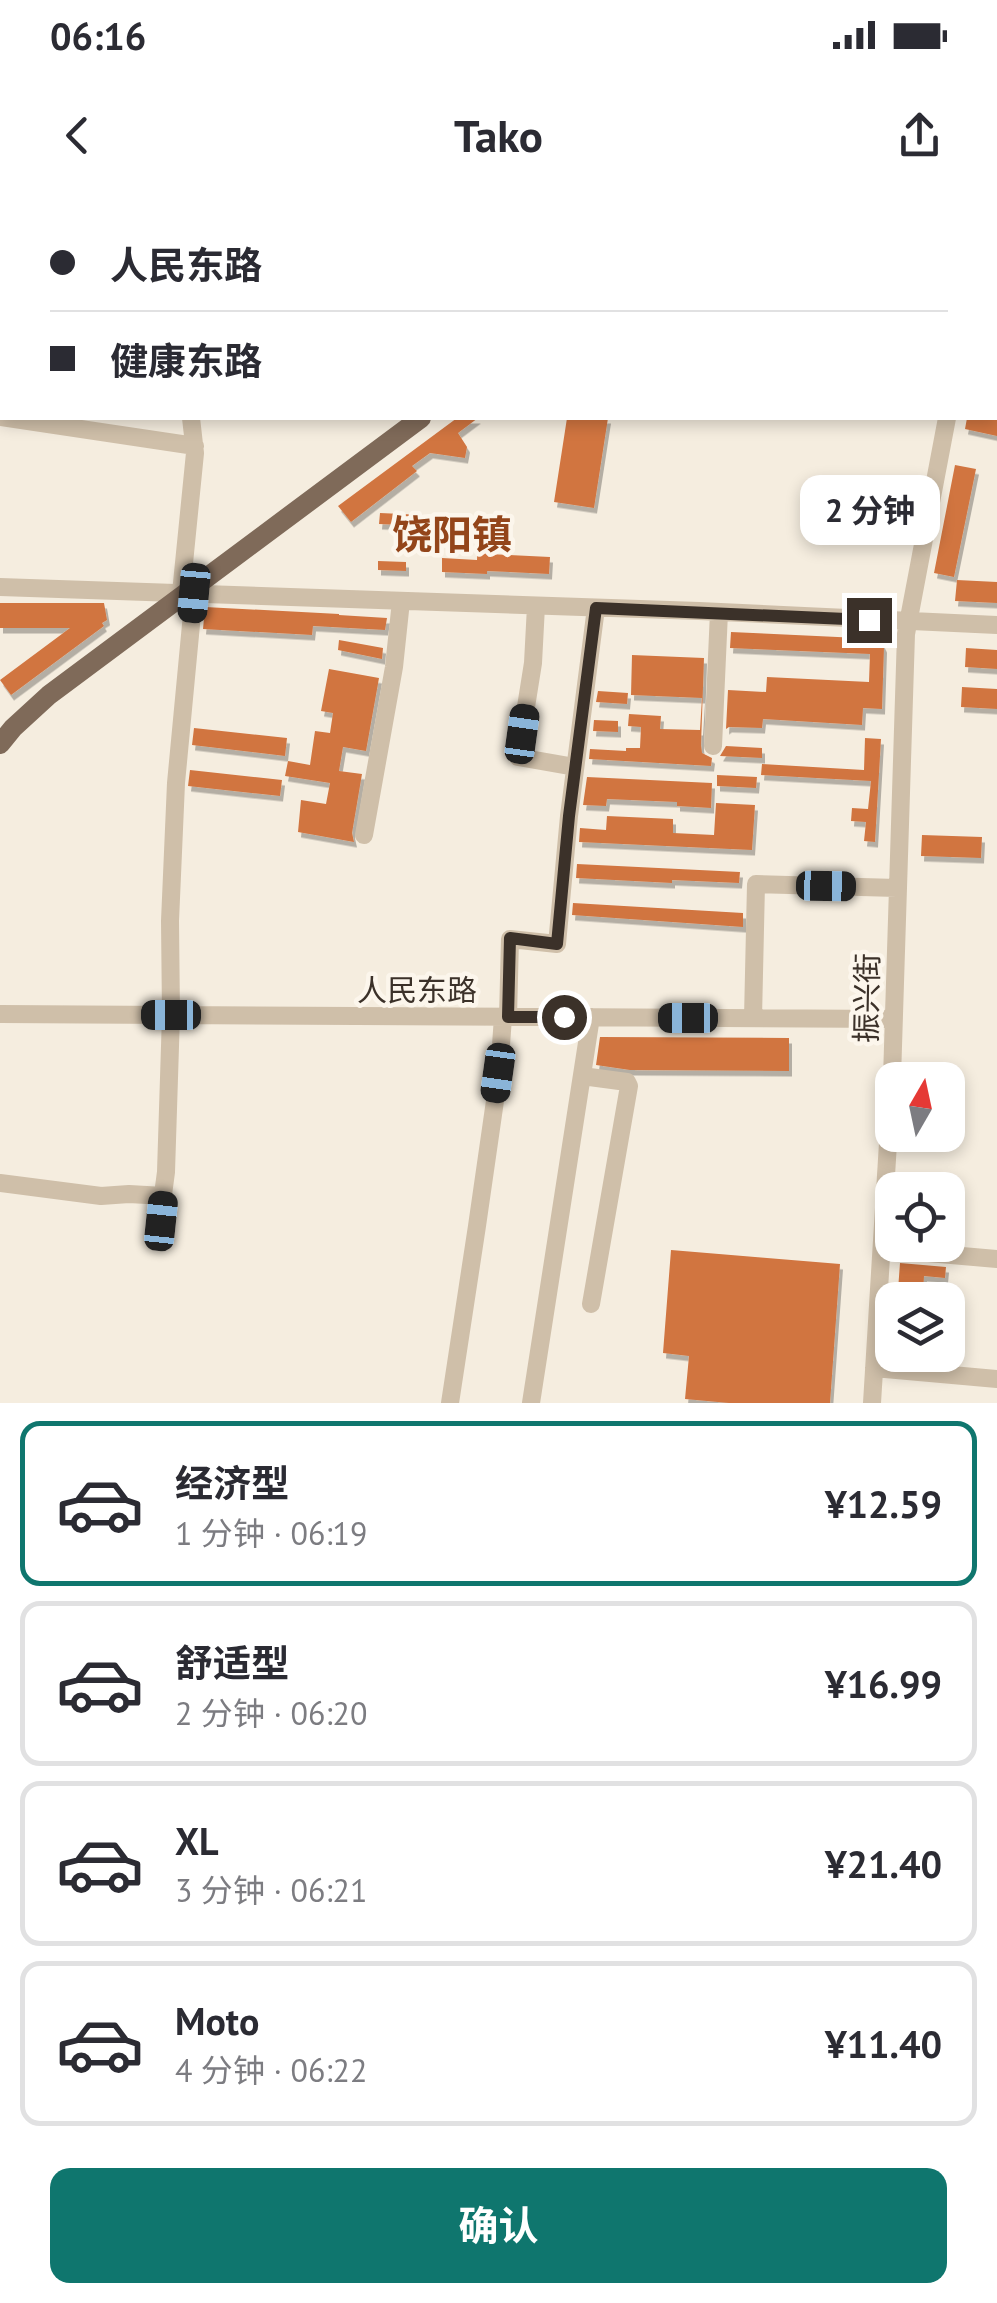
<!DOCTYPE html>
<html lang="zh">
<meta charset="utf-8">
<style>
:root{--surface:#fff;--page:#f2f2f3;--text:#2b2b33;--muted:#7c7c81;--line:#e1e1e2;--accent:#0f766e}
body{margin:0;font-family:"PT Sans","Noto Sans SC",sans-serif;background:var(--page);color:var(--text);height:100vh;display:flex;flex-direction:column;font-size:38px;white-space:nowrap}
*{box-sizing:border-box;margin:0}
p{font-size:32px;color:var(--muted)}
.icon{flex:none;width:55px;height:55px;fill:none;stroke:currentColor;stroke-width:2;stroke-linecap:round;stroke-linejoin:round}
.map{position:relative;height:1203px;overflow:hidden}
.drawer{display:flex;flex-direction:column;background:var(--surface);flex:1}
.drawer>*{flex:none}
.guide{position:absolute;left:0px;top:0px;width:998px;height:220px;box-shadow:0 5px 15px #0003;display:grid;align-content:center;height:220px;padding:0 50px;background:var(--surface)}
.needle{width:65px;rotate:9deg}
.buttons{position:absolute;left:875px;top:862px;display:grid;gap:20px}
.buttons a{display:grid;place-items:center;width:90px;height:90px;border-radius:20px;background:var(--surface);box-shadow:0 5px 15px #0003;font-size:50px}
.end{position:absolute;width:45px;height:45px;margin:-22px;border:12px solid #3b3129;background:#fff;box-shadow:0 0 0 5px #fff}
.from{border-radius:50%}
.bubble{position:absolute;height:70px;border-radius:20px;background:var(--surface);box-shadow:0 5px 15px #0003;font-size:32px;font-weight:700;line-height:70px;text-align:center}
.car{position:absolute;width:30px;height:60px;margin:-30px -15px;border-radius:12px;box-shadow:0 0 8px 2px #0007;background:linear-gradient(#222 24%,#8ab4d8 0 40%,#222 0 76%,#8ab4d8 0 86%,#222 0)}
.guide b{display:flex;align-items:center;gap:35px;height:95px;font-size:38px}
.guide b+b{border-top:2px solid var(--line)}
.guide i{width:25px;height:25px;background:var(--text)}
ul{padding:18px 0 0;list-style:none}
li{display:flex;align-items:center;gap:30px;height:165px;margin:0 20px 15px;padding:0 30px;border:5px solid var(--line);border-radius:20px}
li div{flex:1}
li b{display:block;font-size:38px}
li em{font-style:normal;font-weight:700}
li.active{border-color:var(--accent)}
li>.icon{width:90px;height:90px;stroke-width:1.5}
.button{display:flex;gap:20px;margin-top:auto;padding:20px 50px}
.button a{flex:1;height:115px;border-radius:20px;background:var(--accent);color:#fff;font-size:40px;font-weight:700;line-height:115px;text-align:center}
.status{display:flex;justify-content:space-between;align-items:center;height:70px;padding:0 50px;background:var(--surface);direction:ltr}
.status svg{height:28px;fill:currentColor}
header{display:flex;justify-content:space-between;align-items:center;height:130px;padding:0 50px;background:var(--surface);font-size:45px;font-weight:700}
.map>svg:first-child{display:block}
.building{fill:#d17541;filter:url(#shadow)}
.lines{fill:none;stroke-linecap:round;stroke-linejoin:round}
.minor{stroke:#cfbfa9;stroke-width:18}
.major{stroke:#7f6a59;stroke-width:20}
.route{stroke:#3b3129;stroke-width:12}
.labels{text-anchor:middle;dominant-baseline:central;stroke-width:9;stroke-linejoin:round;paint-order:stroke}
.street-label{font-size:30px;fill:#3b3129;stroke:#fcf6ec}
.district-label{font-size:40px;font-weight:bold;fill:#93451a;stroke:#fcf6ec}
</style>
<div class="status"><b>06:16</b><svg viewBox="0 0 49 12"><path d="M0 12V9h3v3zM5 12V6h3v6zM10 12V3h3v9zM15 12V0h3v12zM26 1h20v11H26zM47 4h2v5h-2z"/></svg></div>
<header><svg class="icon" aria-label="back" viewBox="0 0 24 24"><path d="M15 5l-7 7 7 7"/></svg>Tako<svg class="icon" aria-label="share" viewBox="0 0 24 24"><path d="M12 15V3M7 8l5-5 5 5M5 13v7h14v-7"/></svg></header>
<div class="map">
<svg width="997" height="1203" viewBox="0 0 997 1203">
<defs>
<filter id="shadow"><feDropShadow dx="3" dy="5.5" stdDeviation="0" flood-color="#0004"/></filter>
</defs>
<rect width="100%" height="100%" fill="#f5eddf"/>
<!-- building -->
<path class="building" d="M 457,218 L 478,218 L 458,233 L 467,247 L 465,258 L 430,253 L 412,266 L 417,271 L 351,322 L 338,306 Z
M 567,218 L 608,218 L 594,308 L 554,302 Z
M 967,218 L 997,218 L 997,236 L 965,229 Z
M 955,265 L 976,269 L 954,377 L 934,373 Z
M 380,313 L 489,318 L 488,354 L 550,357 L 549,374 L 487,371 L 487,374 L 442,372 L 442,358 L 477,360 L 478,328 L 379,324 Z
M 378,361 L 406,362 L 406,371 L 378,370 Z
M 957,380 L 997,382 L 997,403 L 955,401 Z
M 0,403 L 104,403 L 107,420 L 102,423 L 104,426 L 11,495 L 0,480 L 70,428 L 0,428 Z
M 205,407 L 339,414 L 339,415 L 387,418 L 385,430 L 313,426 L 312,435 L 203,429 Z
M 731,432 L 880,439 L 884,447 L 882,509 L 863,508 L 862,525 L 763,519 L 762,528 L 729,527 L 726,529 L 728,490 L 766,492 L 767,477 L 869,482 L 870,454 L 730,448 Z
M 339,440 L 383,448 L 382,459 L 338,450 Z
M 966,448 L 997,450 L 997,469 L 965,467 Z
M 632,455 L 704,458 L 701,545 L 702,553 L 712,558 L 711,566 L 589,559 L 590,549 L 626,551 L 626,548 L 640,548 L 641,527 L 628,526 L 629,514 L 661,516 L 660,529 L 700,530 L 702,498 L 631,495 Z
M 329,469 L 379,478 L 366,551 L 343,547 L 339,571 L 362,574 L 352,633 L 354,642 L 298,632 L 301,600 L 326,604 L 330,583 L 285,576 L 288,561 L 310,565 L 315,531 L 330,533 L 333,513 L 321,511 Z
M 962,487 L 997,489 L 997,509 L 961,507 Z
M 598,491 L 628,493 L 627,504 L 596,502 Z
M 594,520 L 618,521 L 618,532 L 593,531 Z
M 194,528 L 287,538 L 285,556 L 192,545 Z
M 865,538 L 881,539 L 875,642 L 864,641 L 866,622 L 851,621 L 852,608 L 868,609 L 871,581 L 761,575 L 762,564 L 864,570 Z
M 726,546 L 762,548 L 762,558 L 720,556 Z
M 190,570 L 282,580 L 280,596 L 188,586 Z
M 717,575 L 757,577 L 756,588 L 717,586 Z
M 587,577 L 712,583 L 711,608 L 677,606 L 677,602 L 607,599 L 606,606 L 583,605 Z
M 716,603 L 755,605 L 752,650 L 579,642 L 580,628 L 606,630 L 607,616 L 673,619 L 673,633 L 714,635 Z
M 922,635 L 982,637 L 981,658 L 921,656 Z
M 577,664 L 740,672 L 739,683 L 672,680 L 672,683 L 576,678 Z
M 573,703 L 743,713 L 743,727 L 572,715 Z
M 600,837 L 789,838 L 789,871 L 630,870 L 596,865 Z
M 671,1050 L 840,1064 L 830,1203 L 729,1203 L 685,1199 L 689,1156 L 663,1153 Z
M 900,1063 L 946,1067 L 945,1078 L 924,1076 L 923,1093 L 898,1090 Z"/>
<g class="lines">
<!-- minor -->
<path class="minor" d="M 4,0 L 17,2
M 242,0 L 242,2
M 108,2 L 109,0
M 533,2 L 533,0
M 641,2 L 642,0
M 989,2 L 989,0
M 995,14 L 997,14
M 0,217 L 195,246
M 0,387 L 699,411 L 997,425
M 181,393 L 195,253 L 191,218
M 536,406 L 533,463 L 518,557 L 575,567
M 713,546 L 719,412
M 364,635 L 394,467 L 401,401
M 0,814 L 893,819
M 508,817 L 510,739 L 557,744 L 569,616 L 596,408
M 753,818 L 756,684 L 897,688
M 582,876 L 627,882 L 629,886 L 591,1104
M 0,983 L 101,996 L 129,994 L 164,996
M 158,1032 L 166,972 L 171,815 L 170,721 L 176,583 L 194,393
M 882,1049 L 997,1059
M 874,1168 L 997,1179
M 450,1203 L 477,1026 L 499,873 L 503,817
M 531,1203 L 591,817
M 872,1203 L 892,878 L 906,434 L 947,218"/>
<!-- major -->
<path class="major" d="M 710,2 L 714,0
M 0,544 L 13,528 L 49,495 L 421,218"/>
</g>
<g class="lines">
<!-- route -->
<path class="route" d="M 564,817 L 508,817 L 510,738 L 557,744 L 569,616 L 596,408 L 869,420"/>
</g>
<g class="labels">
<!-- street labels -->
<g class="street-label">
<text x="417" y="789">人民东路</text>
<text transform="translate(866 798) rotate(-89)">振兴街</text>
</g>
<!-- district labels -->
<g class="district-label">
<text x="452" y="334">饶阳镇</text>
</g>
</g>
</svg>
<div class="buttons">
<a><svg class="needle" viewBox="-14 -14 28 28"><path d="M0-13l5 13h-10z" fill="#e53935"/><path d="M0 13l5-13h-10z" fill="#7c7c81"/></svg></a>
<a><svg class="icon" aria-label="locate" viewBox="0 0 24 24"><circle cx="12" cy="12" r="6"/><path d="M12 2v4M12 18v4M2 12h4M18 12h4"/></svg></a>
<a><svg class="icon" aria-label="layers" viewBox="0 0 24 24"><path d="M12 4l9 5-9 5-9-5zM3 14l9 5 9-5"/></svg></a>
</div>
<i class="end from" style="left:564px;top:817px"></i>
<i class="end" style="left:869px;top:420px"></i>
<div class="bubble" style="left:800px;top:275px;width:140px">2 分钟</div>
<i class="car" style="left:194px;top:393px;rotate:185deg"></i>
<i class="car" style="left:522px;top:534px;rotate:8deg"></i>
<i class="car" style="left:826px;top:686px;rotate:91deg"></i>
<i class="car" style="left:171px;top:815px;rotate:270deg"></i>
<i class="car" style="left:688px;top:818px;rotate:270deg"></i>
<i class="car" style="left:498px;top:873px;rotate:188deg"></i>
<i class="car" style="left:161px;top:1021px;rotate:6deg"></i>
<div class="guide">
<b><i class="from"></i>人民东路</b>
<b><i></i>健康东路</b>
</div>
</div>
<section class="drawer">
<ul>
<li class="active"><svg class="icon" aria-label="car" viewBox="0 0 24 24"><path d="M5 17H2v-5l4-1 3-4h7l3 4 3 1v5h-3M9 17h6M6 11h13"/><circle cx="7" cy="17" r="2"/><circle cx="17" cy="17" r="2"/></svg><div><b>经济型</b><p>1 分钟 · 06:19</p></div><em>¥12.59</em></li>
<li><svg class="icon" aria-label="car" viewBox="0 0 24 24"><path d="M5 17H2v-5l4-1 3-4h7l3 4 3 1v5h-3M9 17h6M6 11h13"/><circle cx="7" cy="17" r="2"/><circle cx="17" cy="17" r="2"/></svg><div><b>舒适型</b><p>2 分钟 · 06:20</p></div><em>¥16.99</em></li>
<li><svg class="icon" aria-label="car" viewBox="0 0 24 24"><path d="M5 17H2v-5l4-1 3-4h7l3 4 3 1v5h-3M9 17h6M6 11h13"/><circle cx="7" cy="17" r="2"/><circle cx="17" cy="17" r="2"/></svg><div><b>XL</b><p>3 分钟 · 06:21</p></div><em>¥21.40</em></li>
<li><svg class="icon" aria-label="car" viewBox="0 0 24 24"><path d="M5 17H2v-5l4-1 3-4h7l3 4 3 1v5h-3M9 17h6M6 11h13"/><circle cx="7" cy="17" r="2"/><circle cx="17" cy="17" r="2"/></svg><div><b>Moto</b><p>4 分钟 · 06:22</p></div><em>¥11.40</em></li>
</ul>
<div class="button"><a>确认</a></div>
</section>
